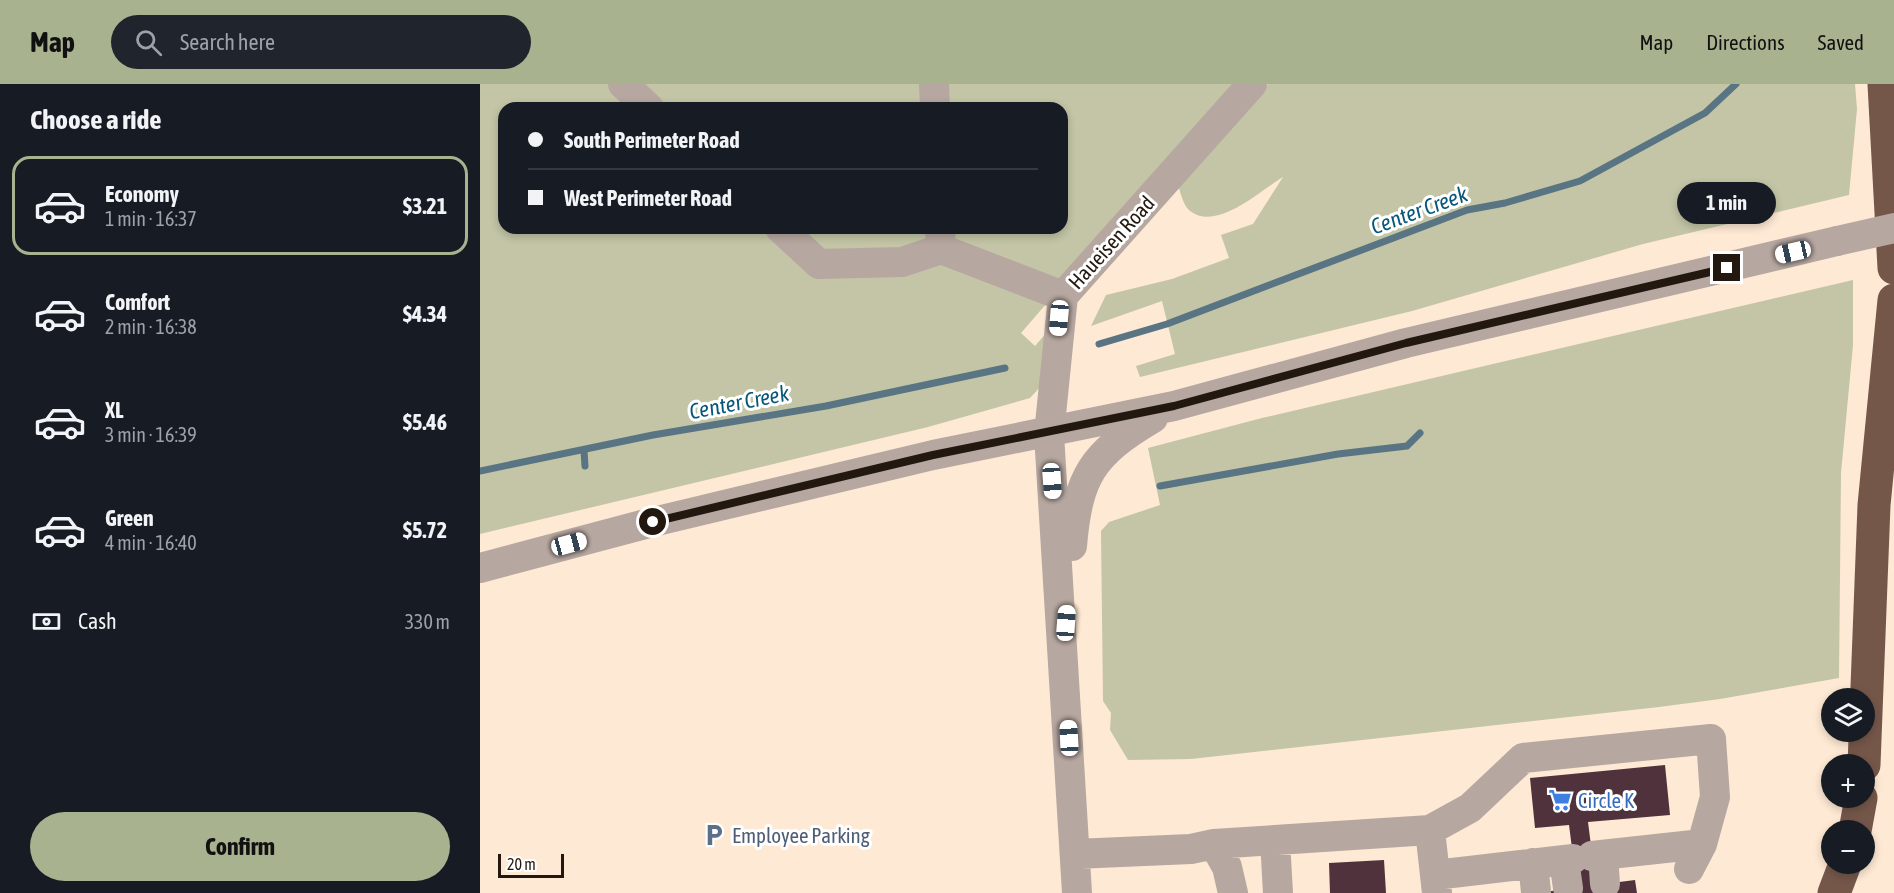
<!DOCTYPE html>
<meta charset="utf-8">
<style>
:root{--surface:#171b24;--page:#20242c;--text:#f1f3f6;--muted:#9ea1a6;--line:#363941;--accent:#a8b28e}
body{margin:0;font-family:"Asap Condensed",sans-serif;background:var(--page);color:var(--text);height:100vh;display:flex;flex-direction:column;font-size:22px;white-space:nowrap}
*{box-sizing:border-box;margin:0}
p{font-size:20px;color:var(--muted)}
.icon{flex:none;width:33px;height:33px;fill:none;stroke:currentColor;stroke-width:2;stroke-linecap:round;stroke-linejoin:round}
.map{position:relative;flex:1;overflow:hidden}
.panel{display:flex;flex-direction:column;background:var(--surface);width:480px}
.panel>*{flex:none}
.guide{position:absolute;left:18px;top:18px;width:570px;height:132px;border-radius:18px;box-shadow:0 3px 9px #0003;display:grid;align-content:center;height:132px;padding:0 30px;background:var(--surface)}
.tools{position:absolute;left:1341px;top:604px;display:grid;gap:12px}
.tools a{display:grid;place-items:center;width:54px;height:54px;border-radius:50%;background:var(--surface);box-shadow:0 3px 9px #0003;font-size:30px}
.scale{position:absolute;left:18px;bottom:15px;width:66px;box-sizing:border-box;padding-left:6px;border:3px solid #22180f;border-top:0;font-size:16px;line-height:21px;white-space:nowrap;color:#22180f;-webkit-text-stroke:4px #fff;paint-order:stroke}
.end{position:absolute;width:27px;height:27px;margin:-14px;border:8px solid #22180f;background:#fff;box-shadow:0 0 0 3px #fff}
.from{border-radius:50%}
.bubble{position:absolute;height:42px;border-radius:21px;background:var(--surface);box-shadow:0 3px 9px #0003;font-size:20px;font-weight:700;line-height:42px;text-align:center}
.car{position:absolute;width:18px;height:36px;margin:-18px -9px;border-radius:8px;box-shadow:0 0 4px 2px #0007;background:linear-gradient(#fff 24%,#345 0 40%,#fff 0 76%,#345 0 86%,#fff 0)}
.guide b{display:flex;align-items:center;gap:21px;height:57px;font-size:22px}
.guide b+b{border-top:2px solid var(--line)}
.guide i{width:15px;height:15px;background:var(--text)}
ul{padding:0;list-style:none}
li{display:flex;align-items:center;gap:18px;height:99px;margin:0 12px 9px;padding:0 18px;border:3px solid transparent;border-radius:18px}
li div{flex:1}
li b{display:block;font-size:22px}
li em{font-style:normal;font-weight:700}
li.active{border-color:var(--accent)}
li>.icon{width:54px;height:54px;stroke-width:1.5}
h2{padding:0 30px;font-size:27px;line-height:72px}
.pay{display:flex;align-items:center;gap:15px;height:66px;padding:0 30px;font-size:22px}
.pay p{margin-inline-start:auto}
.action{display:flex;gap:12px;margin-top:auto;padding:12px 30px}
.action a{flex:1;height:69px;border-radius:36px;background:var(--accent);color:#111;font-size:24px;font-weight:700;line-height:69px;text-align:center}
header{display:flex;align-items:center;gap:36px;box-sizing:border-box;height:84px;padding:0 30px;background:var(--accent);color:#111}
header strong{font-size:28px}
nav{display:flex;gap:33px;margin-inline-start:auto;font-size:21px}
.search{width:420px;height:54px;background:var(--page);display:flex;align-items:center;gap:15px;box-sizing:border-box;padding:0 21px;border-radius:33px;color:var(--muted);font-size:22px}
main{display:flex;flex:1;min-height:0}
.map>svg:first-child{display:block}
.green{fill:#c3c5a6;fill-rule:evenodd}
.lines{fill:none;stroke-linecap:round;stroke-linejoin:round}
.stream{stroke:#597482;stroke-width:7}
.building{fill:#50323d}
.minor{stroke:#b6a7a0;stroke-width:30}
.highway{stroke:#75574a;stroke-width:33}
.minor-bridge{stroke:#b6a7a0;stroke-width:30}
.route{stroke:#22180f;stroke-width:8}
.labels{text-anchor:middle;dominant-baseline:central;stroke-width:6;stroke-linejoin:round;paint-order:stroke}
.street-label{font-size:21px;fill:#22180f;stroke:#fff}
.shop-label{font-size:21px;fill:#366cbe;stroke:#fff;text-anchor:start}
.service-label{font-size:21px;fill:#4e5e75;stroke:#fff;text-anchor:start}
.water-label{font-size:22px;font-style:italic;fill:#07577a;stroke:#fff}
</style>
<header>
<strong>Map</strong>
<div class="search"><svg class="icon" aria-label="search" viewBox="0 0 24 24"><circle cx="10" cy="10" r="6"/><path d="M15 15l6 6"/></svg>Search here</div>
<nav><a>Map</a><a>Directions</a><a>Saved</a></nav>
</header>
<main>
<section class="panel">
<h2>Choose a ride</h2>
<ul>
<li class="active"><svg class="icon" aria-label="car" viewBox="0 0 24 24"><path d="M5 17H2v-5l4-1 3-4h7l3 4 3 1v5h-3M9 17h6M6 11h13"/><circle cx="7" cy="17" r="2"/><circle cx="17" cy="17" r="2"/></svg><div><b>Economy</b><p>1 min · 16:37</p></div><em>$3.21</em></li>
<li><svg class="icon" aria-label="car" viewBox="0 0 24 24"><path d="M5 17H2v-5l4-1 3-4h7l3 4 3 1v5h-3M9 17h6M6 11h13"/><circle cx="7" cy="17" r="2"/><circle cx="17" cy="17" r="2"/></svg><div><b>Comfort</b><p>2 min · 16:38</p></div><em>$4.34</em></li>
<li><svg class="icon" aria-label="car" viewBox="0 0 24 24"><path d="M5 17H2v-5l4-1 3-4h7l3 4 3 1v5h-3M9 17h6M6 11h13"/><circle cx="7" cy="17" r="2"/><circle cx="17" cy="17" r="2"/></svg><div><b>XL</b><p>3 min · 16:39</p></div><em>$5.46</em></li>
<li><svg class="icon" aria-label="car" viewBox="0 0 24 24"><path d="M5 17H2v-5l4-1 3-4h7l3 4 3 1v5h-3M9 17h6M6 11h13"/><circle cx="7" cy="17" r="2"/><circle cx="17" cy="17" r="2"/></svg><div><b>Green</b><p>4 min · 16:40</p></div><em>$5.72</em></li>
</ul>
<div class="pay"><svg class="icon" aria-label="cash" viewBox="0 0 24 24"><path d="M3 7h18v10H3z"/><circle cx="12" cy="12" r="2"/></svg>Cash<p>330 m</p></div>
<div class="action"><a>Confirm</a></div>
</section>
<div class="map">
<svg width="1414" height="809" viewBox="0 0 1414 809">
<rect width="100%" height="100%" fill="#fee9d4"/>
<!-- green -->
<path class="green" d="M 0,0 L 757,0 L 541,249 L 555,262 L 567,248 L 562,301 L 550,314 L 448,343 L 0,450 ZM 24,24 L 582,24 L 582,144 L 24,144 Z
M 788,0 L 1375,0 L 1377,25 L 1369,111 L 1163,160 L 932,227 L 660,293 L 656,282 L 695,270 L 682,217 L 611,242 L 626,211 L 692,195 L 749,174 L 741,151 L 773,140 L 803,93 C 781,106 737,148 710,127 C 703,121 701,110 698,101 Z
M 1373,196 L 1373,261 L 1361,389 L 1359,594 L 1240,615 L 1179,623 L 711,675 L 648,676 L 630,646 L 631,629 L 623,617 L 621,447 L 629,438 L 680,421 L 668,364 L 782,334 Z"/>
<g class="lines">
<!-- stream -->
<path class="stream" d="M 619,260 L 687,240 L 987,126 L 1025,119 L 1100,97 L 1225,29 L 1256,0
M 104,367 L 105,382
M 0,387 L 173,351 L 346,322 L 525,284
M 680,402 L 858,370 L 927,362 L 940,349"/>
</g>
<!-- building -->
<path class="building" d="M 1185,681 L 1190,731 L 1108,738 L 1116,801 L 1155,796 L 1157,809 L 1059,809 L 1097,803 L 1089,741 L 1055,744 L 1050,694 Z
M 904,776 L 906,809 L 850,809 L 849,779 Z"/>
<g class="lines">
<!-- minor -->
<path class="minor" d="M 143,0 L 169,24
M 454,0 L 455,24
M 300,144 L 339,180 L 422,178 L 461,165
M 460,144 L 461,165 L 583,212
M 592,462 C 598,392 612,370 673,334
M 0,484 L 173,438 L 453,371 L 694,322 L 926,259 L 1357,157
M 950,746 L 990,724 L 1043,674 L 1231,655 L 1235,713 L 1222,760 L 1209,785
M 795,756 L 798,809
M 734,760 L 747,783 L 753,809
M 595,770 L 711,765 L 734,760 L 950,746 L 957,809
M 1123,771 L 1125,800
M 1112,772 L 1222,760
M 1084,776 L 1088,804
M 1053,779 L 1056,808
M 955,791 L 1093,775
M 597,809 L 569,350 L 583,212 L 772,0"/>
<!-- highway -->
<path class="highway" d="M 1404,0 L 1414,184
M 1384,681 L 1394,421 L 1414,216
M 1375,747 L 1381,714
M 1354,809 L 1365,780"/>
<!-- minor-bridge -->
<path class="minor-bridge" d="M 1357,157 L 1414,144"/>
</g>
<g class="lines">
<!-- route -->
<path class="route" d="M 173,438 L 453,371 L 694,322 L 926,259 L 1247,184"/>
</g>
<!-- icons -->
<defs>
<g id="supermarket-bare" transform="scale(1.8)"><path d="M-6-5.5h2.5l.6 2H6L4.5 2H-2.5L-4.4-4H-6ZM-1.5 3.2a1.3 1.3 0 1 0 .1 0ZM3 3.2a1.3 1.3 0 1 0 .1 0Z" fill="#3f7fe0" stroke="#fff" stroke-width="2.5" paint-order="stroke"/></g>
<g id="parking-bare" transform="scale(1.8)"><path d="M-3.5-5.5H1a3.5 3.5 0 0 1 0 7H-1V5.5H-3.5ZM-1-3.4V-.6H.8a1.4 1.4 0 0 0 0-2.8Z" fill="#5c6f8a" stroke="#fff" stroke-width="2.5" paint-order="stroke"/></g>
</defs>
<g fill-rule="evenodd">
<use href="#supermarket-bare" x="1080" y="716"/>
<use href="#parking-bare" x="234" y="751"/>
</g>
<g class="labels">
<!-- street labels -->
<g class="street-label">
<text transform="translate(631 158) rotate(-48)">Haueisen Road</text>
</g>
<!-- shop labels -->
<g class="shop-label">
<text x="1098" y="716">Circle K</text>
</g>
<!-- service labels -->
<g class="service-label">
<text x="252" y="751">Employee Parking</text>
</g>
<!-- water labels -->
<g class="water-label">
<text transform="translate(939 126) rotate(-20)">Center Creek</text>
<text transform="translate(259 318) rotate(-11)">Center Creek</text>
</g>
</g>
</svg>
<div class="tools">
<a><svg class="icon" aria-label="layers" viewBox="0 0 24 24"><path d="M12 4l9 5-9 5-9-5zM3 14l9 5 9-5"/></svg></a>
<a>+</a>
<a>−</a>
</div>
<div class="scale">20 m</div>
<i class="end from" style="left:173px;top:438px"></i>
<i class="end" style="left:1247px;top:184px"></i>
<div class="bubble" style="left:1197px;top:98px;width:99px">1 min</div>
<i class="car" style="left:1313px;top:168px;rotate:257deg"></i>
<i class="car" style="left:579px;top:234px;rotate:185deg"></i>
<i class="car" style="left:572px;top:397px;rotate:176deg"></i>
<i class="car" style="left:89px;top:460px;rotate:75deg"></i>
<i class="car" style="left:586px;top:539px;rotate:4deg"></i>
<i class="car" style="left:589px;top:654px;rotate:357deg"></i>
<div class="guide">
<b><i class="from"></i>South Perimeter Road</b>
<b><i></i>West Perimeter Road</b>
</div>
</div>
</main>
